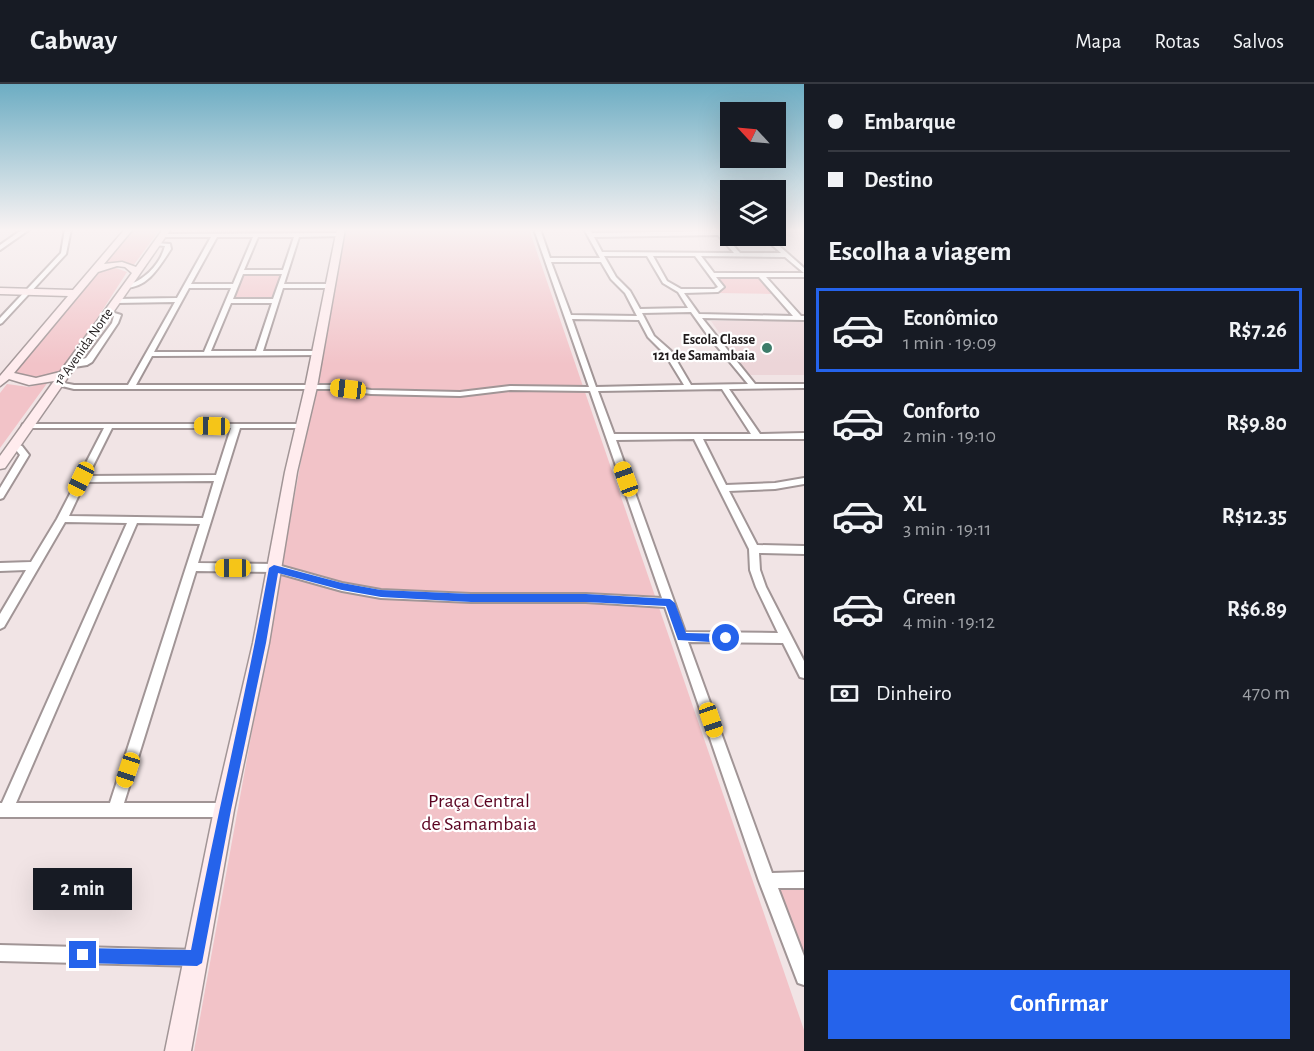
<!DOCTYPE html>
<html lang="pt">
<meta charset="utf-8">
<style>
:root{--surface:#171b24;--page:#20242c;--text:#f1f3f6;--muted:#9ea1a6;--line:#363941;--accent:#2563eb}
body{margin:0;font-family:"Alegreya Sans",sans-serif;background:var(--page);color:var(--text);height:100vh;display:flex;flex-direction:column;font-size:22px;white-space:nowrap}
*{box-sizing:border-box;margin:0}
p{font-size:20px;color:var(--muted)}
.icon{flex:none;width:33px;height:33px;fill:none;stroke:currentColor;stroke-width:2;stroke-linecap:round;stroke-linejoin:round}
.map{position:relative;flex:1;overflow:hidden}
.details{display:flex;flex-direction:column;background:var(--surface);width:510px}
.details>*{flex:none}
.top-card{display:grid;align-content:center;height:132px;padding:0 24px;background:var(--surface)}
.needle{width:39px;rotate:296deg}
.controls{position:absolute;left:720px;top:18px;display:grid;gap:12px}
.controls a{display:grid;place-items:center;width:66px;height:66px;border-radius:0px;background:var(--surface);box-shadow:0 6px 24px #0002;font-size:30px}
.end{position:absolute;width:27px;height:27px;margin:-14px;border:8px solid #2563eb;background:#fff;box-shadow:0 0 0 3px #fff}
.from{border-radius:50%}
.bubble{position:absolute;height:42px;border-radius:0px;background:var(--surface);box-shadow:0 6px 24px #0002;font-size:20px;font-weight:600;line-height:42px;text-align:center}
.car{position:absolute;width:18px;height:36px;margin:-18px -9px;border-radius:8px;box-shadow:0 0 4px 2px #0007;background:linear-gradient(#f5c518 24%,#345 0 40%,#f5c518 0 76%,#345 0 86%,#f5c518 0)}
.top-card b{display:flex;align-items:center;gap:21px;height:57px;font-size:22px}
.top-card b+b{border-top:2px solid var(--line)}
.top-card i{width:15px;height:15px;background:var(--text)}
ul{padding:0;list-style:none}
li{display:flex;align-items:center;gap:18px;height:84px;margin:0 12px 9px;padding:0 12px;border:3px solid transparent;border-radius:0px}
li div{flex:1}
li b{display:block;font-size:22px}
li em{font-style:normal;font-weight:600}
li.active{border-color:var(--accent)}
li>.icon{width:54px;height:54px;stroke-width:1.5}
h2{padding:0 24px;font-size:27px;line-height:72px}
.pay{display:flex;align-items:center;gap:15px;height:66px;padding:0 24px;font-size:22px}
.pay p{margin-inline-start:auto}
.cta{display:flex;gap:12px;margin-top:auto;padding:12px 24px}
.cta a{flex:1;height:69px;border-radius:0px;background:var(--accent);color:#fff;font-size:24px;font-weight:600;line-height:69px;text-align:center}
header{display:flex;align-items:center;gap:36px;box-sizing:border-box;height:84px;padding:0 30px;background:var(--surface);border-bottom:2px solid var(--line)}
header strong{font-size:28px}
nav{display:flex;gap:33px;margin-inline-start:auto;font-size:21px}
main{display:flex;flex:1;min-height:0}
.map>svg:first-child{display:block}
.built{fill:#ecd5d8}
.green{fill:#f2c3c8}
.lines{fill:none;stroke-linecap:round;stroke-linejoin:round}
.street-casing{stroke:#a19596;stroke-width:4}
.secondary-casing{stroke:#a19596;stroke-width:3}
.street{fill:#fff;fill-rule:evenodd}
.secondary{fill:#ffecee;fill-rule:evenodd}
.route{fill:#2563eb}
.poi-dot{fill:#3d7c6a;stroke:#fff;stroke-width:2}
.labels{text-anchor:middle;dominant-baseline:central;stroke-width:4.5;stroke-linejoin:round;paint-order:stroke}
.far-poi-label{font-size:14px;font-weight:bold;fill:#1f1a1b;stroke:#fff;text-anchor:end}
.far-street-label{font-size:14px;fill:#1f1a1b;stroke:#fff}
.near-park-label{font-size:20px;fill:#5b0421;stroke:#fff}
</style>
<header>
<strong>Cabway</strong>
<nav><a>Mapa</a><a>Rotas</a><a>Salvos</a></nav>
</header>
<main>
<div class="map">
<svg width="804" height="967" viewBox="0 0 804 967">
<rect width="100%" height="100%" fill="#f1e4e5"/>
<!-- built -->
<path class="built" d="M 711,237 L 804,237 L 804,291 L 749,291 Z"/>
<!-- green -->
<path class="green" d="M 131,145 L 160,145 L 133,182 L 124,179 L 102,179 Z
M 343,145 L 529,145 L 804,946 L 804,967 L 194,967 Z
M 113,183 L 127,188 L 62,289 L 29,294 L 9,290 L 95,189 Z
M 239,189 L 282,190 L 272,217 L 226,217 Z
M 712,192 L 758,193 L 773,210 L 717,209 L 720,203 Z
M 48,298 L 0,364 L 0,309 L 7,300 L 29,303 Z
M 769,798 L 804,799 L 804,898 Z"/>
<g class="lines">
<!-- street casing -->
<g class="street-casing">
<path id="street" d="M 23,145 L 30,145 L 0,166 L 0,161 Z
M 65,145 L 71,145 L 66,170 L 2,239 L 0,240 L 0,234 L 61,169 Z
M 534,145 L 540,145 L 550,174 L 600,174 L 584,145 L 590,145 L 592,149 L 715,147 L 713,145 L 719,145 L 740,169 L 781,169 L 762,152 L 768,152 L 804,184 L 804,189 L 785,173 L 701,172 L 714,189 L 804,189 L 804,193 L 766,193 L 801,232 L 804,232 L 804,236 L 702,234 L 755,300 L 804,300 L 804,304 L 729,305 L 760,350 L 804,349 L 804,355 L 703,355 L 726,401 L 775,399 L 804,394 L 804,400 L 775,405 L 729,407 L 757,461 L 804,462 L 804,470 L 759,469 L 760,486 L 766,503 L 804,577 L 804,594 L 800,593 L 783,559 L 688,558 L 772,789 L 804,788 L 804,804 L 778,804 L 804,872 L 804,901 L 798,899 L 759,797 L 665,523 L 586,518 L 471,518 L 381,514 L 342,507 L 274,488 L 196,487 L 124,719 L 224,719 L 229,721 L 231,726 L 229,731 L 224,733 L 0,733 L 0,719 L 2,719 L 127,439 L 65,438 L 4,543 L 0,545 L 0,530 L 26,486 L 0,487 L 0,479 L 31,478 L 57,435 L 104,344 L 26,344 L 22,342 L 23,340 L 305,340 L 306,342 L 302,344 L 240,344 L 198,479 L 274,480 L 342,499 L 381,506 L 471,510 L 586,510 L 662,514 L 590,307 L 510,306 L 460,312 L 371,310 L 335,305 L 74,305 L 54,300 L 58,298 L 74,301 L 128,301 L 175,218 L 116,219 L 113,217 L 116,215 L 177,214 L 211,153 L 163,153 L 161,150 L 340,149 L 342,152 L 299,153 L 284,200 L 331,200 L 334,202 L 331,204 L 283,204 L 263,267 L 321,267 L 321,271 L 152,272 L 136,301 L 335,301 L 371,306 L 460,308 L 510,302 L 589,303 ZM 718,151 L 734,169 L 602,168 L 594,153 ZM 217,153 L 253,153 L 233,200 L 191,200 ZM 258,153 L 294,153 L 283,186 L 244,186 ZM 604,172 L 647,172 L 663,199 L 678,208 L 688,224 L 640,225 L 630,207 L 616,193 ZM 653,172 L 695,172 L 718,203 L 714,205 L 681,205 L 667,197 ZM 551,178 L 601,178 L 611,195 L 625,209 L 637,232 L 571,231 ZM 243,190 L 282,190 L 273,215 L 233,215 ZM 716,193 L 759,193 L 793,232 L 699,230 L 684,209 L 718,208 L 724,203 ZM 189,204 L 231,204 L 204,268 L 154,268 ZM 231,219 L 272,219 L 256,267 L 211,267 ZM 691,228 L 706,249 L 748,300 L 691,301 L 671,267 L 654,252 L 642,229 ZM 572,235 L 639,236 L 648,253 L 665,270 L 684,301 L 596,303 ZM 722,305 L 751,350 L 614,350 L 598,307 ZM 112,344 L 231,344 L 216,391 L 88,392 ZM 694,355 L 749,465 L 750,486 L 756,503 L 778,549 L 685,548 L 616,356 ZM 214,397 L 203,434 L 69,432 L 85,398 ZM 137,439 L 200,440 L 110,719 L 16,719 Z
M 155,159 L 170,160 L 171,165 C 159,183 148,204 124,204 L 124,202 C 143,198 160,181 165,162 L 155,161 Z
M 108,227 L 121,231 L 118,239 L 92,278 L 87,281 L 68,284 L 68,280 L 86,274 L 112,239 L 114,232 L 106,230 L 106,228 Z
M 13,359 L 22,362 L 29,371 L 3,414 L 0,415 L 0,404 L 20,371 L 16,366 L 9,362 Z
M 0,861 L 197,866 L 203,868 L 205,874 L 203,880 L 197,882 L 0,877 Z"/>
</g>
<!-- secondary casing -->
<g class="secondary-casing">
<path id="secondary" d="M 125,145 L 133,145 L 104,180 L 122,178 L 136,183 L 163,145 L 171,145 L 5,384 L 0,385 L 0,372 L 54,297 L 29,301 L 9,295 L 0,302 L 0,292 L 68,212 L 0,210 L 0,204 L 73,206 ZM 117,182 L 125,183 L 132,189 L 60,288 L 36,294 L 14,289 L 98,188 Z
M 337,145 L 345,145 L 317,303 L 297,388 L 269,559 L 234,726 L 191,967 L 165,967 L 214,726 L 253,559 L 285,388 L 305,303 Z"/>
</g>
<!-- street -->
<use href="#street" class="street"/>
<!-- secondary -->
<use href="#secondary" class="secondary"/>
</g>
<!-- sky -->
<linearGradient id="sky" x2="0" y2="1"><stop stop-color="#6dadc3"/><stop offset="0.52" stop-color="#f9f3f3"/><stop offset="1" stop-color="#f9f3f3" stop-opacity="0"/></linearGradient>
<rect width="804" height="280" fill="url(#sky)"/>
<!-- route -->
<path class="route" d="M 274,481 L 342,499 L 381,506 L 471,510 L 586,510 L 670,515 L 675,519 L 686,549 L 726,550 L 731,554 L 726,559 L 678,556 L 666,522 L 586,518 L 471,518 L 381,513 L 342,506 L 278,489 L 266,559 L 231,726 L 202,879 L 197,882 L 83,879 L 78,877 L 75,871 L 78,866 L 83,864 L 191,866 C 215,739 246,612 269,484 Z"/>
<!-- markers -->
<circle class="poi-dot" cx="767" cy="264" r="6"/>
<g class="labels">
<!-- far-poi labels -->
<g class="far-poi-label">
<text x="755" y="256">Escola Classe<tspan x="755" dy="16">121 de Samambaia</tspan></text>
</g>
<!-- far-street labels -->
<g class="far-street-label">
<text transform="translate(84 263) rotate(-55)">1ᵃ Avenida Norte</text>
</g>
<!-- near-park labels -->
<g class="near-park-label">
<text x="479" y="717">Praça Central<tspan x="479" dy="23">de Samambaia</tspan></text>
</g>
</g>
</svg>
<div class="controls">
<a><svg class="needle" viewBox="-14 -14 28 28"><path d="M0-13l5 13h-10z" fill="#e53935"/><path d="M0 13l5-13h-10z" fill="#9ea1a6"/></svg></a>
<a><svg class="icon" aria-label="layers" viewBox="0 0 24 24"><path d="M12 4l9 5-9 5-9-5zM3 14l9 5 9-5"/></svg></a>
</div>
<i class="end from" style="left:726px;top:554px"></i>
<i class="end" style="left:83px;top:871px"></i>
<div class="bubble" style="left:33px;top:784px;width:99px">2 min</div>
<i class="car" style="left:348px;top:305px;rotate:277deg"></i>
<i class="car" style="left:212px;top:342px;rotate:271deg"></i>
<i class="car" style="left:81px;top:395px;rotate:206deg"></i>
<i class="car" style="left:626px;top:395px;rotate:340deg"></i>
<i class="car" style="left:233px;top:484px;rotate:270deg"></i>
<i class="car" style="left:711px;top:636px;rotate:161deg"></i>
<i class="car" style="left:128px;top:686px;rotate:198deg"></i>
</div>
<section class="details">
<div class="top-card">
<b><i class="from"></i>Embarque</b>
<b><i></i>Destino</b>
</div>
<h2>Escolha a viagem</h2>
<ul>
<li class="active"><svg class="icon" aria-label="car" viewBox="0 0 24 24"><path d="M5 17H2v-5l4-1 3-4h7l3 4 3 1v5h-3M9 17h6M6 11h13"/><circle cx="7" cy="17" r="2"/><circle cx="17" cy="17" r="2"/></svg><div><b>Econômico</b><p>1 min · 19:09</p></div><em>R$7.26</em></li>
<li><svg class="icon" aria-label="car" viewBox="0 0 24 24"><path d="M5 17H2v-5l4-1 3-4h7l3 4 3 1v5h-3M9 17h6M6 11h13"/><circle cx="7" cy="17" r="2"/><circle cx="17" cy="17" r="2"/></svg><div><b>Conforto</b><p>2 min · 19:10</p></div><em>R$9.80</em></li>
<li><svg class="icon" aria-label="car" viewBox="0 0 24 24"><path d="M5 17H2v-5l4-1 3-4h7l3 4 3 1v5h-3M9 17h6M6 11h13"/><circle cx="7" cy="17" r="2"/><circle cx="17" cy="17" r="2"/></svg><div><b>XL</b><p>3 min · 19:11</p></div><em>R$12.35</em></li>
<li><svg class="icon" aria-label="car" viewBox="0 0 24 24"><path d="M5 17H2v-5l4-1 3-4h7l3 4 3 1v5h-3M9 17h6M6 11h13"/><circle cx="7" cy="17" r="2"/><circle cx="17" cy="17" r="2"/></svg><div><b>Green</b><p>4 min · 19:12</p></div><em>R$6.89</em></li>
</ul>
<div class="pay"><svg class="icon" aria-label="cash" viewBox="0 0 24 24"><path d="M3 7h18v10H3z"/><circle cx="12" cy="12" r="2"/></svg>Dinheiro<p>470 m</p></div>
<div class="cta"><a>Confirmar</a></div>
</section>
</main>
